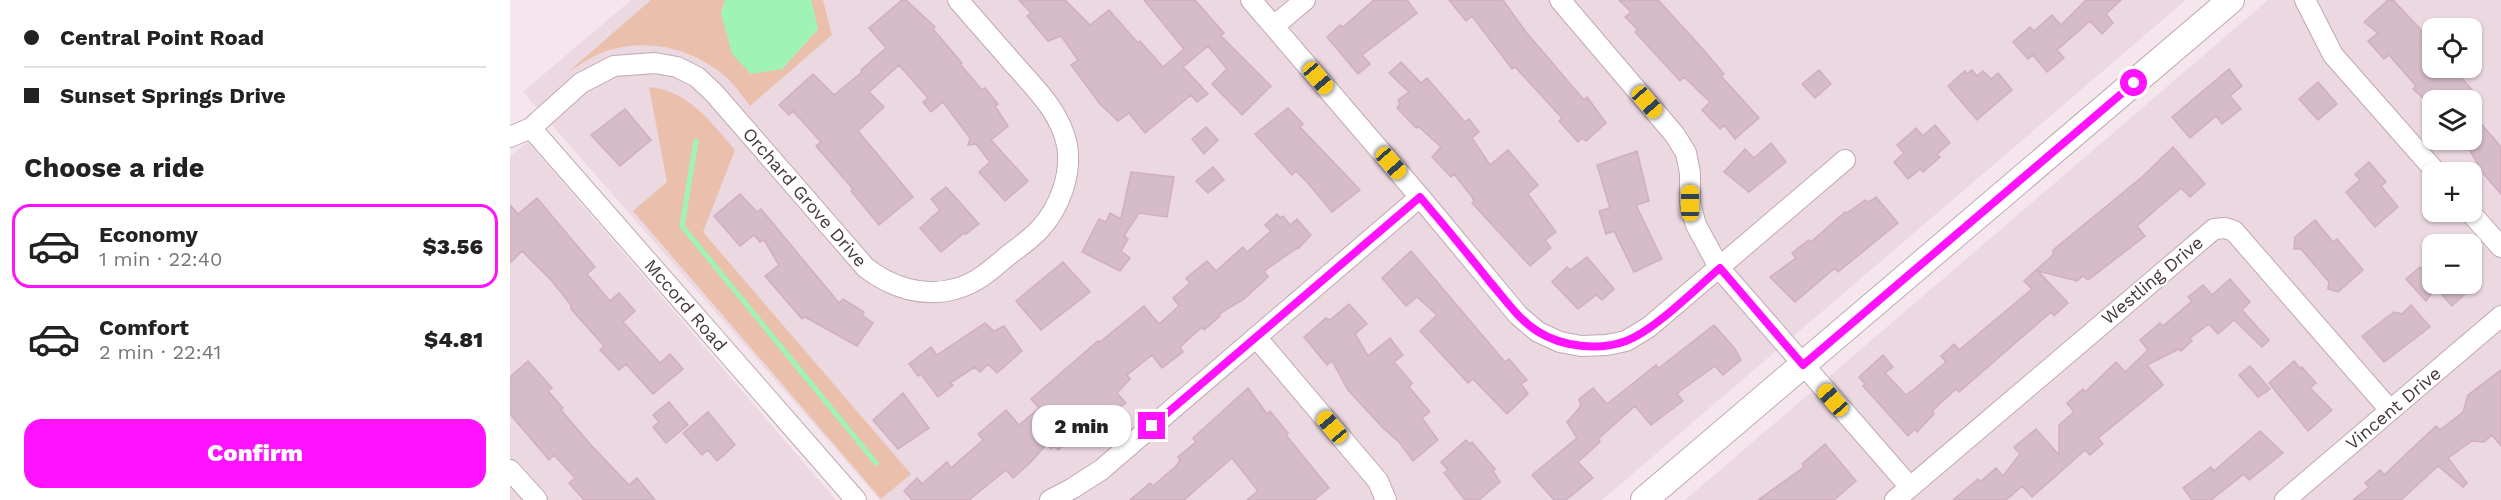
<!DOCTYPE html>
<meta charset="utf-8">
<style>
:root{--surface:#fff;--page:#f2f2f2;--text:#222;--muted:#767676;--line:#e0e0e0;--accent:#ff12fd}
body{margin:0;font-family:"Work Sans",sans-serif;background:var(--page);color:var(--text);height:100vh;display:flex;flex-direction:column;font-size:22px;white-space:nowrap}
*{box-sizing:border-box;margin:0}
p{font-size:20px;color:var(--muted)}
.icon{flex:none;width:33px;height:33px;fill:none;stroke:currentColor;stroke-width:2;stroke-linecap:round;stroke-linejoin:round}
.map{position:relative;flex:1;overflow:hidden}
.details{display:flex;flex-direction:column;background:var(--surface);width:510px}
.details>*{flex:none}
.hud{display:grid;align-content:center;height:132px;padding:0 24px;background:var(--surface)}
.tools{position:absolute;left:1912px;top:18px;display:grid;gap:12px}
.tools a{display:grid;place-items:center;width:60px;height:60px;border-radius:12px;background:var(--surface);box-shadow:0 2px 4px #0004;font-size:30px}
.end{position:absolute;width:27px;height:27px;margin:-14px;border:8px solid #ff12fd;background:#fff;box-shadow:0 0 0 3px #fff}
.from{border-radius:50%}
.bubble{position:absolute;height:42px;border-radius:18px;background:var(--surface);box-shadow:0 2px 4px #0004;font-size:20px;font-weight:800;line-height:42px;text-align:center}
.car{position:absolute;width:18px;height:36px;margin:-18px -9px;border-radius:8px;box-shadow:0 0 4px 2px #0007;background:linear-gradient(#f5c518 24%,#345 0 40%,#f5c518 0 76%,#345 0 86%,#f5c518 0)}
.hud b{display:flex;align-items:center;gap:21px;height:57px;font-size:22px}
.hud b+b{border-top:2px solid var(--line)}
.hud i{width:15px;height:15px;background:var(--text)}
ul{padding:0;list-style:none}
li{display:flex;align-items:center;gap:18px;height:84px;margin:0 12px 9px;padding:0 12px;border:3px solid transparent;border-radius:18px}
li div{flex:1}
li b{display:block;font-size:22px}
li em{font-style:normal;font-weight:800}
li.current{border-color:var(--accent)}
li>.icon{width:54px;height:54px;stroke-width:1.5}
h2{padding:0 24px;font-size:27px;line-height:72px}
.cta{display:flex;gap:12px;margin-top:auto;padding:12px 24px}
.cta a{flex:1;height:69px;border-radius:18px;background:var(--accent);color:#fff;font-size:24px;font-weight:800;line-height:69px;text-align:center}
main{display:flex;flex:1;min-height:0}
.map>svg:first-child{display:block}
.residential{fill:#ecd8e1;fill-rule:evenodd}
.green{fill:#eac0ad}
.water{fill:#a0f3b6}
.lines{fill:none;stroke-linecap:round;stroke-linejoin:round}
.stream{stroke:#a0f3b6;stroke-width:5}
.building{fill:#d6bbc9;stroke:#d1aec1;stroke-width:1.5}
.minor-casing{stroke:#c0a8b4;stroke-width:22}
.tertiary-casing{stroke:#c0a8b4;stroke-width:28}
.minor{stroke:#fff;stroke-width:20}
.tertiary{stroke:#fff;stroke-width:26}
.route{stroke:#ff12fd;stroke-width:8}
.labels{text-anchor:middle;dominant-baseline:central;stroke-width:4.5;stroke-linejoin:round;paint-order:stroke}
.street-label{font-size:18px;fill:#47353f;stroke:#fff}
</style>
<main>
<section class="details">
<div class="hud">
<b><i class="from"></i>Central Point Road</b>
<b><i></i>Sunset Springs Drive</b>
</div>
<h2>Choose a ride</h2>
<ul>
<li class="current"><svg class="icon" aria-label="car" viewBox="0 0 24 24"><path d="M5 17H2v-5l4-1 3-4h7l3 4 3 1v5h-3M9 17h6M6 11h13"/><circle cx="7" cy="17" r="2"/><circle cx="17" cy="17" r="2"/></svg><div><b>Economy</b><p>1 min · 22:40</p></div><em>$3.56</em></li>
<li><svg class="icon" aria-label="car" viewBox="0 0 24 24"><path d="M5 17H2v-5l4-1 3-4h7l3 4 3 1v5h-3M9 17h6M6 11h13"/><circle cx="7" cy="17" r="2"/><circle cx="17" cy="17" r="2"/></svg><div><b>Comfort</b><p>2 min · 22:41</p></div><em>$4.81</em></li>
</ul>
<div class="cta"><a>Confirm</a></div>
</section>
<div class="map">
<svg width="1991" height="500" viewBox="0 0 1991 500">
<rect width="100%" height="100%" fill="#f4e6ec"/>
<!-- residential -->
<path class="residential" d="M 121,0 L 1676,0 L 1092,500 L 370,500 L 13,92 Z
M 1758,0 L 1991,0 L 1991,500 L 1175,500 ZM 1923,28 L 1962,28 L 1962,68 L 1923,68 ZM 1923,100 L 1962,100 L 1962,140 L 1923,140 ZM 1923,172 L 1962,172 L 1962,212 L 1923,212 ZM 1923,244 L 1962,244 L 1962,284 L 1923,284 Z
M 18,142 L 326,500 L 0,500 L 0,156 Z"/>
<!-- green -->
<path class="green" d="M 141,0 L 215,0 L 211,13 L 272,69 L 308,29 L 301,0 L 313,0 L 322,35 L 240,106 C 233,97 225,85 216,77 C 184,49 140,38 99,50 C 85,54 70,65 58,72 Z
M 139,87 C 179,91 200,121 225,150 L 193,232 L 401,474 L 371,499 L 123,211 L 157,182 Z"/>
<!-- water -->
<path class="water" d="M 215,0 L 301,0 L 308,29 L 272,69 L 241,74 L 222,54 L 211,13 Z"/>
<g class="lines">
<!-- stream -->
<path class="stream" d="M 186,141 L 172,226 L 366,463"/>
</g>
<!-- building -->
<path class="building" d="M 392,0 L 396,0 L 425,27 L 423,29 L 452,63 L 450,64 L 472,90 L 475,88 L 488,104 L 485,106 L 498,126 L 481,140 L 518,181 L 495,201 L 469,172 L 480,162 L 466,144 L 458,145 L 460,138 L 433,102 L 421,112 L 413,102 L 418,98 L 389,65 L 359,92 L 374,107 L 348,131 L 403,197 L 369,225 L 341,191 L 343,189 L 306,146 L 311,142 L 283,111 L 279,115 L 269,105 L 303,74 L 324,95 L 352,72 L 351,70 L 376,48 L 359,28 Z
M 509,0 L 555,0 L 580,25 L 599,10 L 628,43 L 630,41 L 653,67 L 674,49 L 634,0 L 685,0 L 714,33 L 711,36 L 761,86 L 732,115 L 702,84 L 717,69 L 698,46 L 673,67 L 698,94 L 687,102 L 681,95 L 635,133 L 619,113 L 608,121 L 590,104 L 561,65 L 568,60 L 551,36 L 538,41 L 517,16 L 521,13 Z
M 864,0 L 897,0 L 907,13 L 852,55 L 860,64 L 848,74 L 817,37 L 830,25 L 833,27 Z
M 939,0 L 993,0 L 1016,32 L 1074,100 L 1077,97 L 1096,123 L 1076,141 L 1072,138 L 1068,142 L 1049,121 L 1052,118 L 1005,67 L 1002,69 L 962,16 L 956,21 Z
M 1109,0 L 1148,0 L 1192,48 L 1214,74 L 1211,76 L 1249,118 L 1225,139 L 1214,125 L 1210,129 L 1192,110 L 1200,102 L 1174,77 L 1170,81 L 1125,32 L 1128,30 L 1115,17 L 1121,12 Z
M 1576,0 L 1611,0 L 1596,14 L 1603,23 L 1592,34 L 1580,21 L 1547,50 L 1554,58 L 1537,72 L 1523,55 L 1518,59 L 1503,42 L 1520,27 L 1524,31 L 1542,15 L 1551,25 Z
M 1878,0 L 1883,0 L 1914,33 L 1912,35 L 1916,38 L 1911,44 L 1923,58 L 1923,68 L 1943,68 L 1962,90 L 1950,100 L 1915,100 L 1903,89 L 1906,86 L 1879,55 L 1874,59 L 1858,41 L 1868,33 L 1854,22 Z
M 891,62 L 911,83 L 917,78 L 955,122 L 959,119 L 969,132 L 962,138 L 980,165 L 998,150 L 1028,185 L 1018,194 L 1046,232 L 1035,240 L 1041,248 L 1020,266 L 962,203 L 964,202 L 962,197 L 944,174 L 941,177 L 922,157 L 931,147 L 909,127 L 906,128 L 887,108 L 890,104 L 888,100 L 899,92 L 879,73 Z
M 1719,69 L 1732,86 L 1720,96 L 1731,109 L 1712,124 L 1706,116 L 1680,138 L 1662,117 Z
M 1309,70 L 1321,84 L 1305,98 L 1292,84 Z
M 1462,70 L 1467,76 L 1473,71 L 1481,79 L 1488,73 L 1502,90 L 1467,120 L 1438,86 L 1455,71 L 1457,74 Z
M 1808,82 L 1827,104 L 1808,120 L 1789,99 Z
M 778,108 L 793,124 L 790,127 L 850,190 L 822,212 L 797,182 L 786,171 L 782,175 L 745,134 Z
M 115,109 L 141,140 L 110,166 L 81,135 Z
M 1962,113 L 1991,147 L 1991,194 L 1972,172 L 1954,140 L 1962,140 Z
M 1425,125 L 1440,143 L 1427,154 L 1430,157 L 1413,172 L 1410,169 L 1398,179 L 1384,162 L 1394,153 L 1387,145 L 1406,128 L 1413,136 Z
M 696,127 L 708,140 L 694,154 L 682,139 Z
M 1261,143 L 1276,162 L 1239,192 L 1214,172 L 1235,149 L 1244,158 Z
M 1663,147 L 1695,184 L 1680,197 L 1671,188 L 1627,226 L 1635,236 L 1578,280 L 1573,276 L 1567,281 L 1528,271 L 1558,303 L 1544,316 L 1541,312 L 1449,392 L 1446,389 L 1422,411 L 1424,414 L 1407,432 L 1405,429 L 1398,436 L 1353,386 L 1355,384 L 1349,377 L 1373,355 L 1383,367 L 1375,373 L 1396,395 L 1403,390 L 1436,362 L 1431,356 L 1444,344 L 1449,350 L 1522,289 L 1514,281 L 1543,255 L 1543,250 L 1632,177 Z
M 1127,151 L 1139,201 L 1126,205 L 1152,259 L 1124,272 L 1104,231 L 1096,234 L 1089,211 L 1100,208 L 1087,165 Z
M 1859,162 L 1876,182 L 1871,186 L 1888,207 L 1865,227 L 1836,192 L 1850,180 L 1845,174 Z
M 703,167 L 714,180 L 698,193 L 686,181 Z
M 621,172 L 664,177 L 657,217 L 629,213 L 614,236 L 618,239 L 611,251 L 620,258 L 610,271 L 572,252 L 589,219 L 596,222 L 600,213 L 611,219 Z
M 436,187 L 469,224 L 456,234 L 454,233 L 431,252 L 410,228 L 430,210 L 421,199 Z
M 230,194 L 247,212 L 251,209 L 329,303 L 333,299 L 354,312 L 352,315 L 363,323 L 347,346 L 295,317 L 292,319 L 255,276 L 269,265 L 254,240 L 250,242 L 244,235 L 230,246 L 204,216 Z
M 1366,197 L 1388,223 L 1328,272 L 1325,268 L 1285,302 L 1260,277 L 1286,258 L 1282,253 L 1299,240 L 1301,242 L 1335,212 L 1337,213 L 1355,200 L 1359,202 Z
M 27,198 L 85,267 L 77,274 L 100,301 L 109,293 L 125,311 L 113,322 L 150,363 L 160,354 L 173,369 L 143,394 L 116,364 L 109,370 L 90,350 L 94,346 L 61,309 L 61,305 L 41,280 L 12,251 L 0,263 L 0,205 L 8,214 Z
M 767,214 L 770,218 L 773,216 L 780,225 L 787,219 L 801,235 L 788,249 L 787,248 L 754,271 L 758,277 L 734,299 L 709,314 L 710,316 L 694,330 L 692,327 L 670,347 L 673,352 L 652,368 L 642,355 L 617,375 L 620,379 L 607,393 L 616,403 L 586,421 L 548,450 L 544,446 L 541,449 L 537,444 L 519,464 L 503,478 L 496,470 L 459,500 L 402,500 L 394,491 L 407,478 L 412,484 L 437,462 L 441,468 L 473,440 L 468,434 L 496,410 L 509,425 L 529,408 L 521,399 L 588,341 L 590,342 L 634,306 L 649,324 L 669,306 L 663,298 L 680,283 L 676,278 L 697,261 L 706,271 L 733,247 L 737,252 L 761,231 L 755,225 Z
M 1805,220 L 1823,242 L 1827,239 L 1853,270 L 1828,292 L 1818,289 L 1819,282 L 1791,249 L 1784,249 L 1785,237 Z
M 901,251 L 995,362 L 999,359 L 1017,380 L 1011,384 L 1018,394 L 997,414 L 963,379 L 958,383 L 910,331 L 927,315 L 907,297 L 896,306 L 872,278 Z
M 1077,257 L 1104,289 L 1092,300 L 1086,295 L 1068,309 L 1042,282 L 1057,267 L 1060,270 Z
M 553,262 L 580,292 L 531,330 L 506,301 Z
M 1910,267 L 1923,284 L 1961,284 L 1953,292 L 1955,294 L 1942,306 L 1926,288 L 1916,301 L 1896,279 Z
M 1720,279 L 1740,302 L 1732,310 L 1759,340 L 1752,347 L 1724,320 L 1708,334 L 1699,324 L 1680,338 L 1682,341 L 1671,351 L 1669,349 L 1637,365 L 1653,385 L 1588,438 L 1593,444 L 1580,455 L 1575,450 L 1522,497 L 1512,486 L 1496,500 L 1443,500 L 1468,479 L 1470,482 L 1486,468 L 1493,476 L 1510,454 L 1504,447 L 1526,429 L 1549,455 L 1549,425 L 1564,412 L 1557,403 L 1573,389 L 1575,392 L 1606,362 L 1615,372 L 1638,350 L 1630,340 L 1650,323 L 1653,326 L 1682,301 L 1678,297 L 1693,285 L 1702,295 Z
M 839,304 L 857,324 L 845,334 L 858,356 L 880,338 L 893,355 L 884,362 L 902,383 L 899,387 L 920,412 L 912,418 L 928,440 L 903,461 L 889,442 L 873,428 L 838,390 L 822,361 L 817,365 L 794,337 L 816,318 L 820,320 Z
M 1901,305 L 1920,327 L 1874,362 L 1852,336 L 1884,312 L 1892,314 Z
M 475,323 L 484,331 L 494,326 L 512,351 L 487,373 L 478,364 L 470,372 L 465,367 L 440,383 L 443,385 L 428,397 L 411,374 L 408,376 L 399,364 L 421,347 L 427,355 Z
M 1204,325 L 1225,349 L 1231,360 L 1213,375 L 1205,366 L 1170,391 L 1167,394 L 1173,401 L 1141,425 L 1125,406 L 1088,439 L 1090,442 L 1068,462 L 1083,478 L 1056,500 L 1044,500 L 1022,475 L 1067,438 L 1057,422 L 1071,406 L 1069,399 L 1083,388 L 1097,404 L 1146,365 L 1149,368 Z
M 18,361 L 42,388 L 38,391 L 53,408 L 51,410 L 80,444 L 119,485 L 127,478 L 145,500 L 74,500 L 59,483 L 65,478 L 44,455 L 39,460 L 0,414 L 0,377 Z
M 1784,361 L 1791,369 L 1792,367 L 1806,383 L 1800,388 L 1822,410 L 1798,431 L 1759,383 Z
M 1740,366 L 1760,389 L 1748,397 L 1729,375 Z
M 1991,370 L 1991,446 L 1982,435 L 1974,442 L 1962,441 L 1938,458 L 1957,483 L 1953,487 L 1928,466 L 1891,500 L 1843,500 L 1859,487 L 1855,483 L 1870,470 L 1874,475 L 1926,426 L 1930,430 L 1953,412 L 1958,395 Z
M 738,388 L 757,414 L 760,411 L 778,433 L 776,435 L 819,488 L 804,500 L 737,500 L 748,491 L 722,458 L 674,500 L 620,500 L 640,483 L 643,486 L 666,466 L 670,460 L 668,457 L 686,442 L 683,438 Z
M 393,393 L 419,428 L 388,449 L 363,420 Z
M 159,402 L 178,425 L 156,443 L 143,427 L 149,422 L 143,415 Z
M 198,412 L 225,445 L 207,461 L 198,450 L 192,455 L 173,433 Z
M 1750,431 L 1773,453 L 1739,480 L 1734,474 L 1701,500 L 1682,500 L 1673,488 L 1701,467 L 1704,471 Z
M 956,440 L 960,444 L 962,442 L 985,469 L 983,471 L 990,482 L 969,500 L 955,500 L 934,473 L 938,470 L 931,462 Z
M 1315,444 L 1346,481 L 1324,500 L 1248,500 L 1294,467 L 1292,464 Z"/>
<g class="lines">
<!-- minor casing -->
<g class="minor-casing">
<path id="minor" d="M 741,0 L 910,197 L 1008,315 L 1028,332 L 1050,342 L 1071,346 L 1097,345 L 1116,341 L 1139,327 L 1335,160
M 1050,0 L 1165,135 L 1176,153 L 1180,173 L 1180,203 L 1186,225 L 1210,269 L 1400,487
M 1795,0 L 1823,55 L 1926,172
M 764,26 L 795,0
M 21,128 L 346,500
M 0,137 L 21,128 L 71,83 L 104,66 L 145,63 L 167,67 L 187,77 L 204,93 L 356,268 C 381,287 413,298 445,289 C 465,284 480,271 495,258 C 506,249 520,240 530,229 C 550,207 562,174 557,145 C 550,111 524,87 502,62 C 484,41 466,21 448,0
M 1960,212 L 1991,247
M 746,337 L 868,481 L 876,500
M 0,470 L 27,500
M 540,500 L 563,488 L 591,470 L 910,197
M 1385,500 L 1704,229 L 1715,228 L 1724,231 L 1880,410
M 1775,500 L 1991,316"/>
</g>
<!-- tertiary casing -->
<g class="tertiary-casing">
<path id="tertiary" d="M 1134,500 L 1721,0"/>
</g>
<!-- minor -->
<use href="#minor" class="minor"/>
<!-- tertiary -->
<use href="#tertiary" class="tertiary"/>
</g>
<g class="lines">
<!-- route -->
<path class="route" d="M 642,426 L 910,197 C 934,225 957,253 980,282 C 995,299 1008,319 1027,331 C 1052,347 1089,351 1116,341 C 1145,330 1185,289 1210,268 L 1293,365 L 1624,83"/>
</g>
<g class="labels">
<!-- street labels -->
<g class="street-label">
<text transform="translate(295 197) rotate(49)">Orchard Grove Drive</text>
<text transform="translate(1642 280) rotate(-40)">Westling Drive</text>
<text transform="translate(176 305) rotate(49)">Mccord Road</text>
<text transform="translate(1883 408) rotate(-40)">Vincent Drive</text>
</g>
</g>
</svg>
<div class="tools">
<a><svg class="icon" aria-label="locate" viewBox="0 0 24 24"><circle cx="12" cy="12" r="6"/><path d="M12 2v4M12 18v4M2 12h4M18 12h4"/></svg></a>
<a><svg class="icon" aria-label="layers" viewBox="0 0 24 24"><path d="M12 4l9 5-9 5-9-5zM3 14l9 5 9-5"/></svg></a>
<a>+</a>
<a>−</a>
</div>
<i class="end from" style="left:1624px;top:83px"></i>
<i class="end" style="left:642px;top:426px"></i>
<div class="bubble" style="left:522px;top:405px;width:99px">2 min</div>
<i class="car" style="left:808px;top:78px;rotate:140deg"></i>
<i class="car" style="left:1137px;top:102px;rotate:139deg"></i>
<i class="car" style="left:881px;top:163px;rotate:139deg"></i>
<i class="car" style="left:1180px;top:203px;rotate:0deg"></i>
<i class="car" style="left:1323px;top:400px;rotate:319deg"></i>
<i class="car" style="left:822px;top:427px;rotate:320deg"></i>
</div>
</main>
